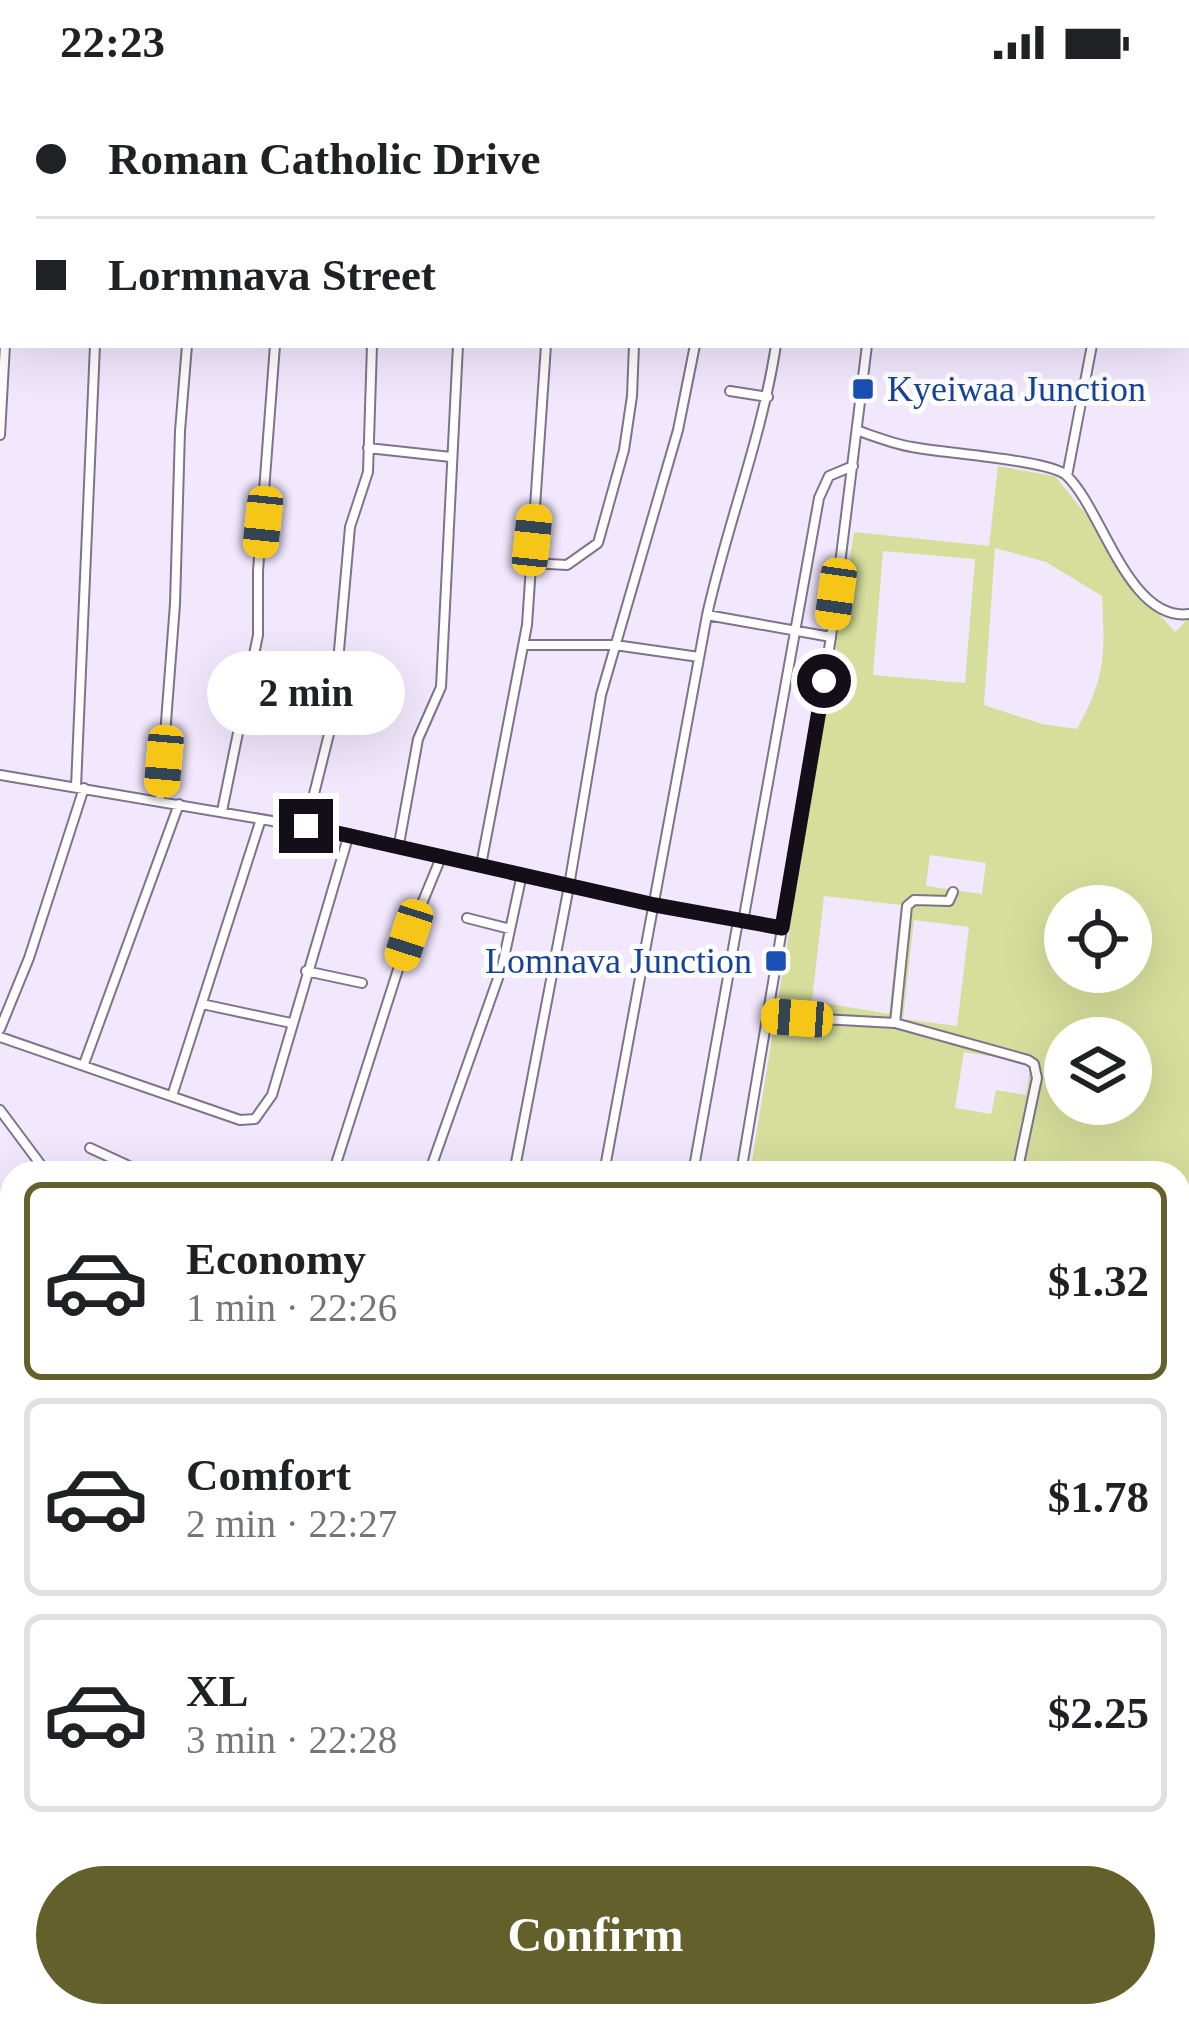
<!DOCTYPE html>
<meta charset="utf-8">
<style>
:root{--surface:#fff;--page:#f6f6f6;--text:#202124;--muted:#757577;--line:#e0e0e0;--accent:#63602c}
body{margin:0;font-family:"Times New Roman",serif;background:var(--page);color:var(--text);height:100vh;display:flex;flex-direction:column;font-size:45px;white-space:nowrap}
*{box-sizing:border-box;margin:0}
p{font-size:39px;color:var(--muted)}
.icon{flex:none;width:66px;height:66px;fill:none;stroke:currentColor;stroke-width:2;stroke-linecap:round;stroke-linejoin:round}
.map{position:relative;flex:1;overflow:hidden}
.side{position:absolute;left:0px;top:1077px;width:1191px;height:867px;display:flex;flex-direction:column;background:var(--surface);border-radius:36px 36px 0 0;box-shadow:0 12px 48px #0002}
.side>*{flex:none}
.top-card{position:absolute;left:0px;top:0px;width:1191px;height:264px;box-shadow:0 12px 48px #0002;display:grid;align-content:center;height:264px;padding:0 36px;background:var(--surface)}
.controls{position:absolute;left:1044px;top:801px;display:grid;gap:24px}
.controls a{display:grid;place-items:center;width:108px;height:108px;border-radius:50%;background:var(--surface);box-shadow:0 12px 48px #0002;font-size:60px}
.end{position:absolute;width:54px;height:54px;margin:-27px;border:15px solid #130e18;background:#fff;box-shadow:0 0 0 6px #fff}
.from{border-radius:50%}
.bubble{position:absolute;height:84px;border-radius:42px;background:var(--surface);box-shadow:0 12px 48px #0002;font-size:39px;font-weight:700;line-height:84px;text-align:center}
.car{position:absolute;width:36px;height:72px;margin:-36px -18px;border-radius:15px;box-shadow:0 0 9px 3px #0007;background:linear-gradient(#f5c518 24%,#345 0 40%,#f5c518 0 76%,#345 0 86%,#f5c518 0)}
.top-card b{display:flex;align-items:center;gap:42px;height:114px;font-size:45px}
.top-card b+b{border-top:3px solid var(--line)}
.top-card i{width:30px;height:30px;background:var(--text)}
ul{padding:21px 0 0;list-style:none}
li{display:flex;align-items:center;gap:36px;height:198px;margin:0 24px 18px;padding:0 12px;border:6px solid var(--line);border-radius:18px}
li div{flex:1}
li b{display:block;font-size:45px}
li em{font-style:normal;font-weight:700}
li.selected{border-color:var(--accent)}
li>.icon{width:108px;height:108px;stroke-width:1.5}
.primary-button{display:flex;gap:24px;margin-top:auto;padding:24px 36px}
.primary-button a{flex:1;height:138px;border-radius:72px;background:var(--accent);color:#fff;font-size:48px;font-weight:700;line-height:138px;text-align:center}
.status{display:flex;justify-content:space-between;align-items:center;height:84px;padding:0 60px;background:var(--surface);direction:ltr}
.status svg{height:33px;fill:currentColor}
.map>svg:first-child{display:block}
.green{fill:#d5de9b;fill-rule:evenodd}
.lines{fill:none;stroke-linecap:round;stroke-linejoin:round}
.street-casing{stroke:#7f738c;stroke-width:12}
.secondary-casing{stroke:#7f738c;stroke-width:16}
.street{stroke:#fff;stroke-width:8}
.secondary{stroke:#fff;stroke-width:12}
.route{stroke:#130e18;stroke-width:15}
.transit-dot{fill:#1a4fb4;stroke:#fff;stroke-width:4.5}
.labels{text-anchor:middle;dominant-baseline:central;stroke-width:10;stroke-linejoin:round;paint-order:stroke}
.transit-label{font-size:36px;fill:#164399;stroke:#fff;text-anchor:start}
</style>
<div class="status"><b>22:23</b><svg viewBox="0 0 49 12"><path d="M0 12V9h3v3zM5 12V6h3v6zM10 12V3h3v9zM15 12V0h3v12zM26 1h20v11H26zM47 4h2v5h-2z"/></svg></div>
<div class="map">
<svg width="1189" height="1943" viewBox="0 0 1189 1943">
<rect width="100%" height="100%" fill="#f2e8fe"/>
<!-- green -->
<path class="green" d="M 998,382 L 1055,392 L 1097,444 L 1124,491 L 1175,548 L 1189,534 L 1189,1511 L 1179,1510 L 1179,1089 L 750,1089 L 854,448 L 989,462 ZM 995,464 L 1046,478 L 1102,512 C 1105,571 1106,592 1077,645 L 1042,640 L 984,621 ZM 883,467 L 975,475 L 965,599 L 873,591 ZM 930,771 L 986,779 L 982,810 L 926,802 ZM 824,812 L 901,821 L 889,930 L 812,917 ZM 1065,822 L 1131,822 L 1131,888 L 1065,888 ZM 914,836 L 969,843 L 957,942 L 903,935 ZM 1065,954 L 1131,954 L 1131,1020 L 1065,1020 ZM 964,968 L 1031,979 L 1026,1011 L 996,1006 L 991,1030 L 955,1024 Z"/>
<g class="lines">
<!-- street casing -->
<g class="street-casing">
<path id="street" d="M 989,0 L 1009,3
M 24,3 L 25,0
M 114,3 L 114,0
M 209,3 L 210,0
M 294,3 L 294,0
M 385,3 L 385,0
M 473,3 L 473,0
M 561,3 L 562,0
M 653,3 L 654,0
M 733,3 L 733,0
M 815,3 L 815,0
M 914,3 L 914,0
M 1188,28 L 1189,28
M 0,91 L 3,91
M 1188,150 L 1189,150
M 730,307 L 768,313
M 859,347 C 876,353 894,360 912,363 C 941,369 1049,376 1066,391 C 1102,424 1128,538 1189,530
M 0,351 L 5,261
M 368,364 L 451,373
M 1067,392 L 1092,261
M 531,479 L 567,481 L 598,459 L 624,366 L 632,312 L 634,261
M 707,531 L 831,553
M 525,561 L 615,561 L 699,573
M 0,691 L 349,750 L 612,812 L 782,844
M 76,703 L 95,261
M 160,717 L 175,520 L 180,347 L 187,261
M 222,727 L 258,551 L 258,487 L 275,261
M 306,742 L 333,634 L 350,443 L 368,388 L 372,261
M 399,760 L 418,655 L 441,603 L 458,261
M 481,781 L 527,541 L 546,261
M 467,834 L 510,845
M 743,838 L 819,414 L 829,392 L 853,382
M 306,887 L 362,899
M 202,920 L 291,939
M 767,932 L 895,939 L 1028,976 L 1034,980 L 1037,994 L 1017,1089
M 895,939 L 907,822 L 914,816 L 949,817 L 953,808
M 0,945 L 29,874 L 84,704
M 0,953 L 240,1036 L 255,1035 L 272,1011 L 349,750
M 84,980 L 179,720
M 172,1012 L 261,735
M 0,1026 L 47,1089
M 90,1064 L 144,1089
M 333,1089 L 409,851 L 442,771
M 429,1089 L 502,883 L 522,790
M 514,1089 L 569,802 L 601,611 L 678,346 L 695,261
M 604,1089 L 707,531 C 727,441 762,353 776,261
M 693,1089 L 738,837
M 741,1089 L 831,553 L 867,261
M 1179,1523 L 1189,1524
M 1179,1633 L 1189,1634
M 0,1640 L 12,1630
M 0,1688 L 12,1667
M 1179,1736 L 1189,1662
M 0,1762 L 12,1768
M 0,1902 L 12,1876
M 767,1932 L 788,1943
M 1152,1936 L 1189,1939
M 74,1943 L 80,1932
M 178,1943 L 183,1932
M 275,1943 L 280,1932
M 414,1943 L 417,1932
M 503,1943 L 506,1932
M 1003,1943 L 1004,1932"/>
</g>
<!-- secondary casing -->
<g class="secondary-casing">
<path id="secondary" d="M 0,1189 L 12,1202
M 1179,1833 L 1189,1833
M 610,1943 L 612,1932"/>
</g>
<!-- street -->
<use href="#street" class="street"/>
<!-- secondary -->
<use href="#secondary" class="secondary"/>
</g>
<g class="lines">
<!-- route -->
<path class="route" d="M 306,742 L 655,821 L 782,844 L 824,597"/>
</g>
<!-- markers -->
<g class="transit-dot">
<rect x="851" y="293" width="24" height="24" rx="6"/>
<rect x="764" y="865" width="24" height="24" rx="6"/>
</g>
<g class="labels">
<!-- transit labels -->
<g class="transit-label">
<text x="887" y="305">Kyeiwaa Junction</text>
<text x="752" y="877" text-anchor="end">Lomnava Junction</text>
</g>
</g>
</svg>
<div class="controls">
<a><svg class="icon" aria-label="locate" viewBox="0 0 24 24"><circle cx="12" cy="12" r="6"/><path d="M12 2v4M12 18v4M2 12h4M18 12h4"/></svg></a>
<a><svg class="icon" aria-label="layers" viewBox="0 0 24 24"><path d="M12 4l9 5-9 5-9-5zM3 14l9 5 9-5"/></svg></a>
</div>
<i class="end from" style="left:824px;top:597px"></i>
<i class="end" style="left:306px;top:742px"></i>
<div class="bubble" style="left:207px;top:567px;width:198px">2 min</div>
<i class="car" style="left:263px;top:438px;rotate:186deg"></i>
<i class="car" style="left:532px;top:456px;rotate:6deg"></i>
<i class="car" style="left:836px;top:510px;rotate:188deg"></i>
<i class="car" style="left:164px;top:677px;rotate:185deg"></i>
<i class="car" style="left:409px;top:851px;rotate:198deg"></i>
<i class="car" style="left:797px;top:934px;rotate:274deg"></i>
<div class="top-card">
<b><i class="from"></i>Roman Catholic Drive</b>
<b><i></i>Lormnava Street</b>
</div>
<section class="side">
<ul>
<li class="selected"><svg class="icon" aria-label="car" viewBox="0 0 24 24"><path d="M5 17H2v-5l4-1 3-4h7l3 4 3 1v5h-3M9 17h6M6 11h13"/><circle cx="7" cy="17" r="2"/><circle cx="17" cy="17" r="2"/></svg><div><b>Economy</b><p>1 min · 22:26</p></div><em>$1.32</em></li>
<li><svg class="icon" aria-label="car" viewBox="0 0 24 24"><path d="M5 17H2v-5l4-1 3-4h7l3 4 3 1v5h-3M9 17h6M6 11h13"/><circle cx="7" cy="17" r="2"/><circle cx="17" cy="17" r="2"/></svg><div><b>Comfort</b><p>2 min · 22:27</p></div><em>$1.78</em></li>
<li><svg class="icon" aria-label="car" viewBox="0 0 24 24"><path d="M5 17H2v-5l4-1 3-4h7l3 4 3 1v5h-3M9 17h6M6 11h13"/><circle cx="7" cy="17" r="2"/><circle cx="17" cy="17" r="2"/></svg><div><b>XL</b><p>3 min · 22:28</p></div><em>$2.25</em></li>
</ul>
<div class="primary-button"><a>Confirm</a></div>
</section>
</div>
